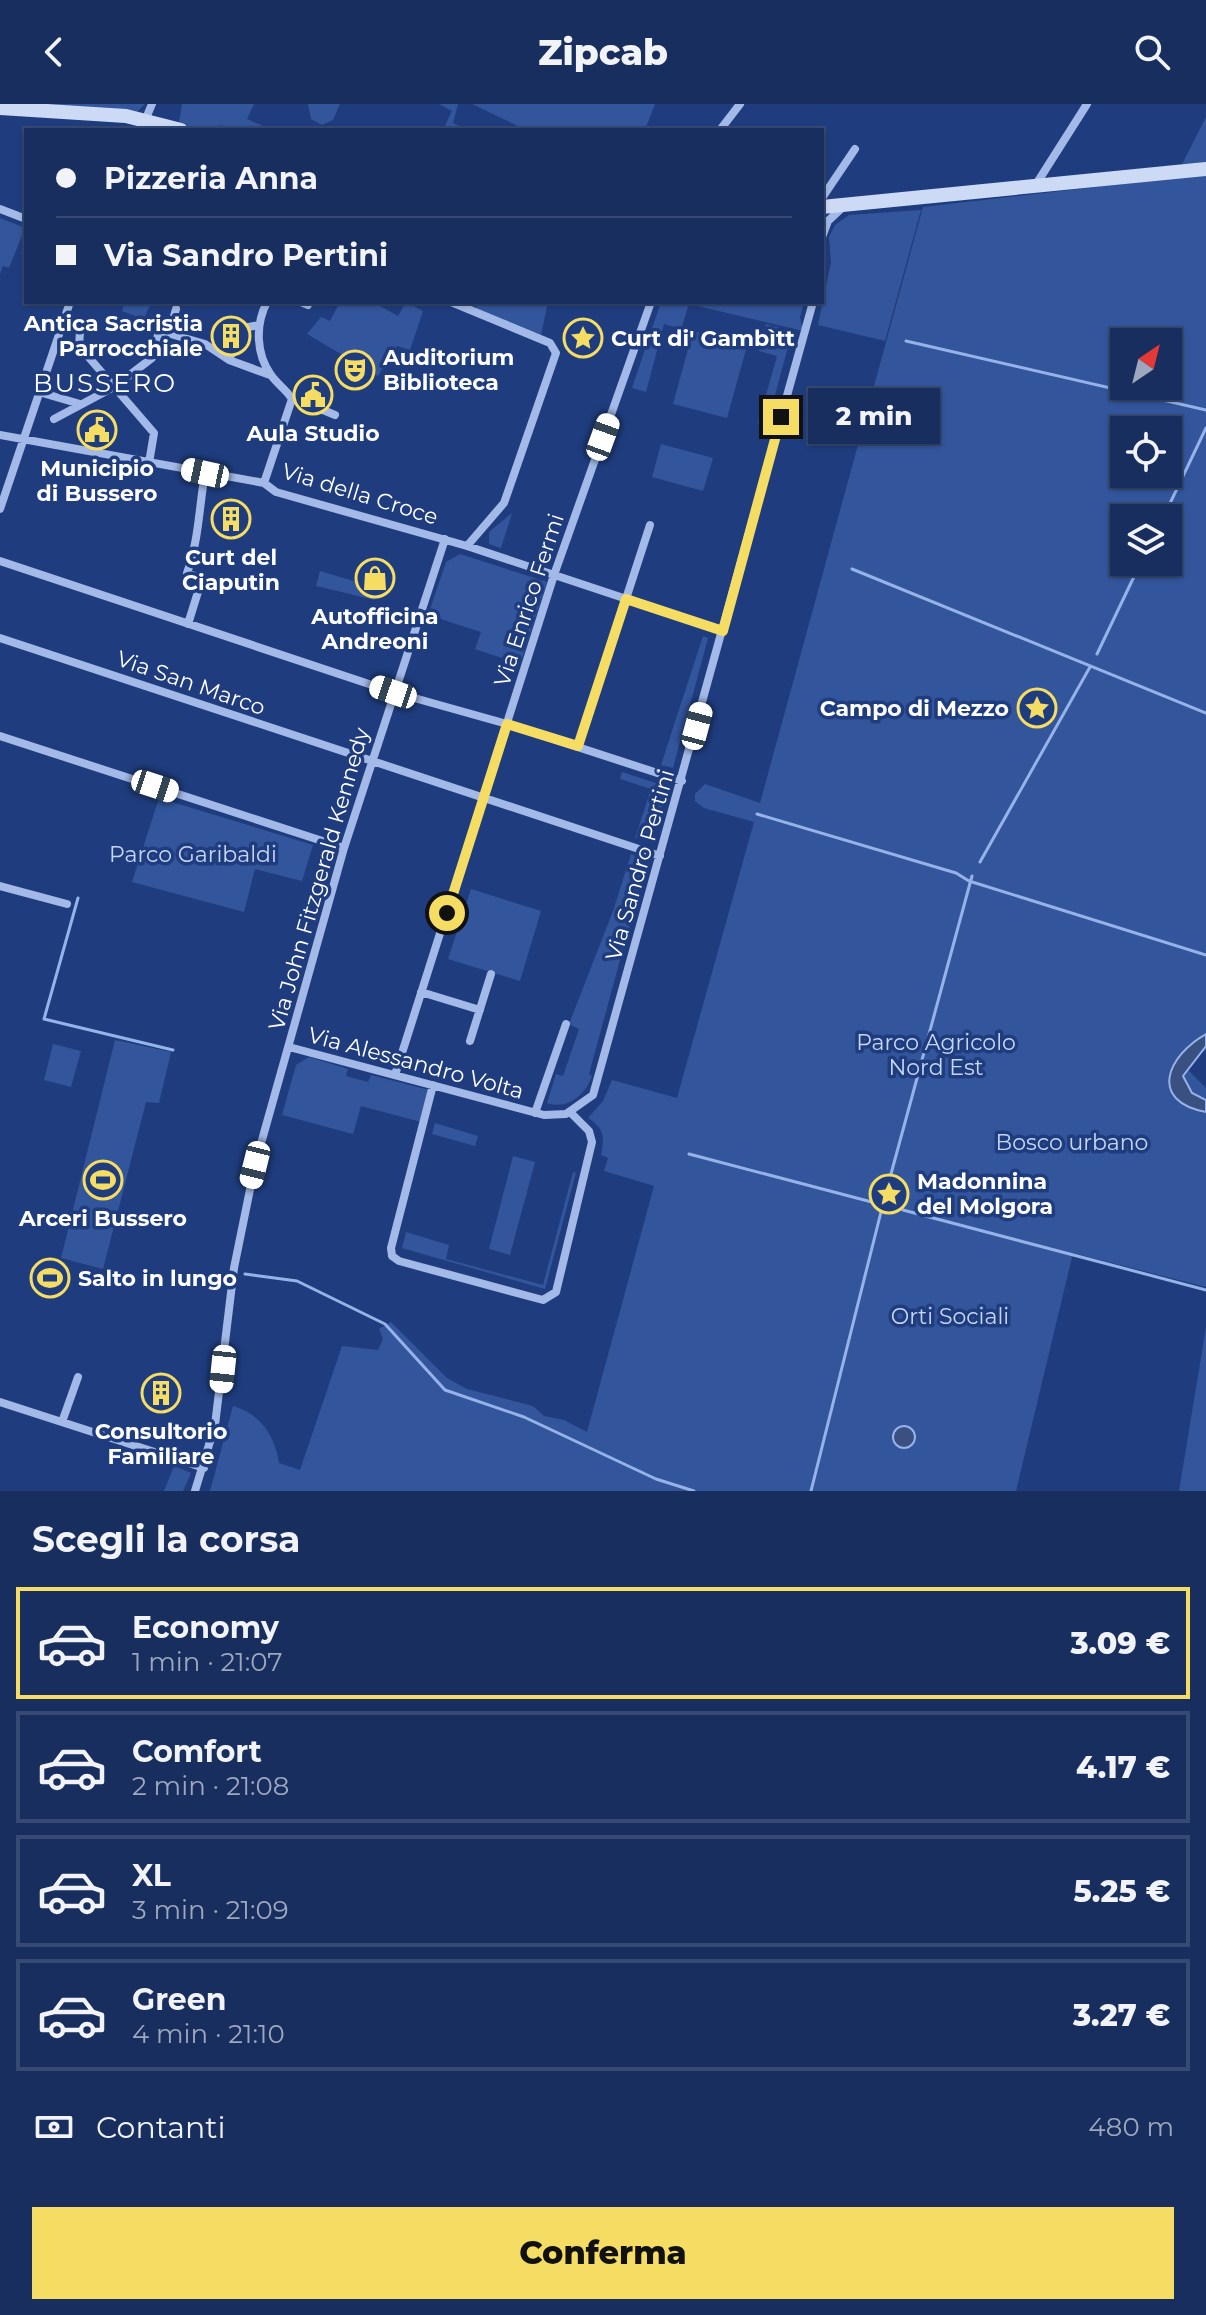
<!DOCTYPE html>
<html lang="it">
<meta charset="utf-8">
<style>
:root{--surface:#172e5e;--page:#203664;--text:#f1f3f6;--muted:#9ea8bc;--line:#364a73;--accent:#f5dd63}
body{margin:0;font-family:Montserrat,sans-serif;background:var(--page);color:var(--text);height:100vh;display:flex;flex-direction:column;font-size:30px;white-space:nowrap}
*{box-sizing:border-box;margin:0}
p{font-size:26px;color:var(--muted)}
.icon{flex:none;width:44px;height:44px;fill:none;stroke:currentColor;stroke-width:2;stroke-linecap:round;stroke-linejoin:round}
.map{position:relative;height:1387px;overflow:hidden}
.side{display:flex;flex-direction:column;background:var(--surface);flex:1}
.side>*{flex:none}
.guide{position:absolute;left:24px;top:24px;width:800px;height:176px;border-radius:0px;box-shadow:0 2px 6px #0004,0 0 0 2px var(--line);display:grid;align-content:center;height:176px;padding:0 32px;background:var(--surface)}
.needle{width:52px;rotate:35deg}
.buttons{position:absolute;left:1110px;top:224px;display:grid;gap:16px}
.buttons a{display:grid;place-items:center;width:72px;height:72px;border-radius:0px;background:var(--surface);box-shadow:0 2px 6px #0004,0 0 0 2px var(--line);font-size:40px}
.end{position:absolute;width:36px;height:36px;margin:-18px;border:10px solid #f5dd63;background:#111;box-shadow:0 0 0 4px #111}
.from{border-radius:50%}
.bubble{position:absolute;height:56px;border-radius:0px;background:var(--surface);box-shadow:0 2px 6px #0004,0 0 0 2px var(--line);font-size:26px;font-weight:800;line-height:56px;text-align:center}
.car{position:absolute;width:24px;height:48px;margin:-24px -12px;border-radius:10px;box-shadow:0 0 6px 2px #0007;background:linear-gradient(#fff 24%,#345 0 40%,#fff 0 76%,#345 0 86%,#fff 0)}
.guide b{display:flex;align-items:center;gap:28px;height:76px;font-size:30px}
.guide b+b{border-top:2px solid var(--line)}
.guide i{width:20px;height:20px;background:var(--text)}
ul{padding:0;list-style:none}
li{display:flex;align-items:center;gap:24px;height:112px;margin:0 16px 12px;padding:0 16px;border:4px solid var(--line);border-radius:0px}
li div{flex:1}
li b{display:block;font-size:30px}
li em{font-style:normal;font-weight:800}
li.current{border-color:var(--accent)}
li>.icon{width:72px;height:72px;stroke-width:1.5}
h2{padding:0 32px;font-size:36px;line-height:96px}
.pay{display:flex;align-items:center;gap:20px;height:88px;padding:0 32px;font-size:30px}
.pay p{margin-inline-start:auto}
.button{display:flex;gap:16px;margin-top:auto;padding:16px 32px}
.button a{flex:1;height:92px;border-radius:0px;background:var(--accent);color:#111;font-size:32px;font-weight:800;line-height:92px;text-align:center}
header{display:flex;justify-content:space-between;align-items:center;height:104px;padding:0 32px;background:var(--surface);font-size:36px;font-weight:800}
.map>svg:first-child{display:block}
.green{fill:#32559c;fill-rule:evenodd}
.water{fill:#3a5080;stroke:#96b3e9;stroke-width:2}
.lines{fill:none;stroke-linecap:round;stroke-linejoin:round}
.stream{stroke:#96b3e9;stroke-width:3}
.street{stroke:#a3b9e7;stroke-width:8}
.secondary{stroke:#cddaf6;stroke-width:14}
.route{stroke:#f5dd63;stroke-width:10}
.labels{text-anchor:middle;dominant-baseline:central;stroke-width:7;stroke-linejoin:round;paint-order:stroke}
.poi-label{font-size:22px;font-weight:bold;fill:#fff;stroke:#1f3d7e}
.street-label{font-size:22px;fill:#fff;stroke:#1f3d7e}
.park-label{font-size:22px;fill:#c6d6f6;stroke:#1f3d7e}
.quarter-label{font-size:26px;letter-spacing:2px;fill:#fff;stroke:#1f3d7e}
</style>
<header><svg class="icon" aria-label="back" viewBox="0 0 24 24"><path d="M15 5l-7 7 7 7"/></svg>Zipcab<svg class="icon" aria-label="search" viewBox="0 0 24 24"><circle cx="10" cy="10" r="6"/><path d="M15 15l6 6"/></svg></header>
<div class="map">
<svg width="1206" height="1387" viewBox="0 0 1206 1387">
<rect width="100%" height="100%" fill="#1f3d7e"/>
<!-- green -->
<path class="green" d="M 48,0 L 145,0 L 137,8 Z
M 182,0 L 254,0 L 247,15 L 270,25 L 237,26 L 220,21 L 217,26 L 197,26 L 179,18 Z
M 308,0 L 340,0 L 333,16 L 322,21 L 311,15 Z
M 439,0 L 458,0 L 453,19 L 469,26 L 443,26 L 452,7 Z
M 472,0 L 655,0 L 645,26 L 526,26 Z
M 1206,13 L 1206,946 L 1190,957 L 1189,967 L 1206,984 L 1206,1183 L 1073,1149 L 1016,1387 L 210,1387 L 233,1302 C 260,1310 275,1331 279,1359 L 300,1366 L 342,1242 L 378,1246 L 383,1235 L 379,1225 L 391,1218 L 447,1274 L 467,1285 L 533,1302 L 544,1312 L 564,1316 L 587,1328 L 654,1082 L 604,1067 L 608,1054 L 601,1051 C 605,1033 604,1024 588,1014 L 603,997 L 612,976 L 677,994 L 754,718 L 704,704 L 695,697 L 695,690 L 705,680 L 760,699 L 923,103 L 1175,74 ZM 1124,238 L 1168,238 L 1168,282 L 1124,282 ZM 1124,326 L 1168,326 L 1168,370 L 1124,370 ZM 1124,414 L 1168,414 L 1168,458 L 1124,458 Z
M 921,106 L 885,237 L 818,221 L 831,158 L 829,133 L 835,121 L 849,111 Z
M 0,114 L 25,124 L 9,164 L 3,162 L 0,170 Z
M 125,198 L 151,198 L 144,215 L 122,207 Z
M 340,198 L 373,198 L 398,212 L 406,198 L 423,207 L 410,246 L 397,242 L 378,272 L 307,230 L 321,213 L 330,217 Z
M 477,198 L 548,198 L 541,231 L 475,207 Z
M 661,198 L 804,198 L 800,213 L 803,227 L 689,200 L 681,225 L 664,220 L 646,288 L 632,284 Z
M 766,220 L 792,228 L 767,321 L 758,319 L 777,252 L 759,247 Z
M 693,227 L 747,242 L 727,314 L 673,300 Z
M 661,340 L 713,354 L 703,387 L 652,373 Z
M 512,409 L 501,444 L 489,440 L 489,428 Z
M 460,450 L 547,478 L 520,560 L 475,545 L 481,528 L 428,511 L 446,458 Z
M 320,467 L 377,484 L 375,496 L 316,482 Z
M 380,505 L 405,511 L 403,521 L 378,516 Z
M 703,532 L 708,534 L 673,664 L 661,661 Z
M 622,668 L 668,683 L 651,739 L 635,734 L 651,685 L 620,675 Z
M 159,694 L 313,741 L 302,777 L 255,765 L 244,808 L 132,778 Z
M 631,750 L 647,757 L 589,970 L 592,972 C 585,991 568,1006 547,999 L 556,970 L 563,972 L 579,925 L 569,920 L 613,807 Z
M 471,785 L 541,807 L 520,877 L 448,855 Z
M 115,936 L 171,948 L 159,999 L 146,998 L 103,1165 L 61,1154 Z
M 53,940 L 81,947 L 71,983 L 44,976 Z
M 309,953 L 348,965 L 346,972 L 368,978 L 371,971 L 429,986 L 421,1018 L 361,1002 L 353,1030 L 282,1011 L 296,961 Z
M 435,1019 L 478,1032 L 475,1042 L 432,1030 Z
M 513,1052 L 535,1058 L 510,1151 L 489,1145 Z
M 573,1068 L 576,1069 L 545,1185 L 402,1144 L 406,1128 L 449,1141 L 446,1155 L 543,1181 Z
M 1206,1223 L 1206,1387 L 1179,1387 Z
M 174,1362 L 191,1369 L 183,1387 L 164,1387 Z"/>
<!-- water -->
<path class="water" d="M 1206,930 L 1206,942 L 1183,972 L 1192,989 L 1206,996 L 1206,1008 C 1148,997 1167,952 1206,930 Z
M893 1333a11 11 0 1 1 22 0a11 11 0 1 1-22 0Z"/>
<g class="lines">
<!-- stream -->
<path class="stream" d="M 906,237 L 1206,306
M 1163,414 L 1206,324
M 852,465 L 1206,609
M 1097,550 L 1141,458
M 757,710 L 956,769 L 969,777 L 1206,851
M 980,758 L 1090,563
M 78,794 L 44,915 L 173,946
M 689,1050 L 887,1102
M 885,1092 L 972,772
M 903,1106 L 1206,1186
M 245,1170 L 297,1177 L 385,1220 L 445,1286 L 524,1313 L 656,1375 L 694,1387
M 811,1387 L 883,1100"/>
<!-- street -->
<path class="street" d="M 141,26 L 152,0
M 720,26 L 740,0
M 1035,82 L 1087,0
M 822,94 L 855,45
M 0,105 L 26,115
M 822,133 L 828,117 L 844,102
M 822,137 L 822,164
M 301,198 L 308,201 L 309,198
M 451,198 L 550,239 L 556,249 L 504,399 L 467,442
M 259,221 L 243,224 L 229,256 L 270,271
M 157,226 L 205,240 L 229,256
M 80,228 L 79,242 L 154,329 L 149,359
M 169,230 L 176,205
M 39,288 L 80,300
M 292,293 L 335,311
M 54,315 L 114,283 L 152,254 L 159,227
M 0,331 L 264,379 L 276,388 L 467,442 L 723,527
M 264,379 L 292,295 C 287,286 277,280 271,271 C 256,250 255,221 267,198
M 0,405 L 70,198
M 0,457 L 393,588 L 507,620 L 682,677
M 188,520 L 202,475 L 187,469 C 199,436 199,403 205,369
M 0,534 L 660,752
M 0,632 L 344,744
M 578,642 L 650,421
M 0,782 L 67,800
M 421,888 L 480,906
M 470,937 L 491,870
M 289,943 L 544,1011 L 566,1010 L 593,991 L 813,198
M 395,971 L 554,471 L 651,198
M 433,981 L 391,1144 L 392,1152 L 399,1157 L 543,1196 L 556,1188 L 592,1038 L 589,1027 L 570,1008
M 535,1009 L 566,920
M 0,1298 L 204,1364
M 62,1318 L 78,1273
M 195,1387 L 215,1321 L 234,1164 L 255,1061 L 344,744 L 445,435"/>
<!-- secondary -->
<path class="secondary" d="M 0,4 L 126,12 L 181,26
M 822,103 L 1206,65"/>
</g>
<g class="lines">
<!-- route -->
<path class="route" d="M 447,809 L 507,620 L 578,642 L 626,495 L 723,527 L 781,313"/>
</g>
<!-- icons -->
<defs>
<g id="building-ring" transform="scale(2)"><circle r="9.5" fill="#1f3d7e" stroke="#f5dd63" stroke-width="1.5"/><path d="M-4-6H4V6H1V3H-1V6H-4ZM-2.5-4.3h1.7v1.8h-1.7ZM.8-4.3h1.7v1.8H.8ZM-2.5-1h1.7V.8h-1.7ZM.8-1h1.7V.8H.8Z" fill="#f5dd63"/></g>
<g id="sight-ring" transform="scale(2)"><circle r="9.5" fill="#1f3d7e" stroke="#f5dd63" stroke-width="1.5"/><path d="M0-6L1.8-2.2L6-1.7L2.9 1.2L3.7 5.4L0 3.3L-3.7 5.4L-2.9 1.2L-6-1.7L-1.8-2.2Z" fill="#f5dd63"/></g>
<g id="theatre-ring" transform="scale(2)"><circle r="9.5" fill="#1f3d7e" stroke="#f5dd63" stroke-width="1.5"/><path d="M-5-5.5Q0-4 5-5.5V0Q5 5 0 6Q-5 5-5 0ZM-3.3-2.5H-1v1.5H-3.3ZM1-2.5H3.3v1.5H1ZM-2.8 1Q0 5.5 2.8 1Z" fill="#f5dd63"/></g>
<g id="civic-ring" transform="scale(2)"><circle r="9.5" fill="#1f3d7e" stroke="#f5dd63" stroke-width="1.5"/><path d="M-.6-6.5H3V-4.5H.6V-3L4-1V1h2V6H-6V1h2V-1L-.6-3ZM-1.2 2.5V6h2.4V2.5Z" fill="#f5dd63"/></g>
<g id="shop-ring" transform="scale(2)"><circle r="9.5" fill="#1f3d7e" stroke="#f5dd63" stroke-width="1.5"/><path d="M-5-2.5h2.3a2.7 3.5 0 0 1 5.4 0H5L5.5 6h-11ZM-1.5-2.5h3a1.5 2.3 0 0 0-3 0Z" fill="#f5dd63"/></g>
<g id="stadium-ring" transform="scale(2)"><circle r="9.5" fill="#1f3d7e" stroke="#f5dd63" stroke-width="1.5"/><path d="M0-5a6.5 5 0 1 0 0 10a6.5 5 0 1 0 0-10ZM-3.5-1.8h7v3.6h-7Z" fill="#f5dd63"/></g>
</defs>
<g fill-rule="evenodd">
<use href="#building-ring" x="231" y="232"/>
<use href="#sight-ring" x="583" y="234"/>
<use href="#theatre-ring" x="355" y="266"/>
<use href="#civic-ring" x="313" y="291"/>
<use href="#civic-ring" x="97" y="326"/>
<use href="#building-ring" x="231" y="415"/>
<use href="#shop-ring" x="375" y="474"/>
<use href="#sight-ring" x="1037" y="604"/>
<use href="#stadium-ring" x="103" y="1076"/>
<use href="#sight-ring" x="889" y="1090"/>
<use href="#stadium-ring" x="50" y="1174"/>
<use href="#building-ring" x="161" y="1289"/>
</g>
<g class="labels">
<!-- poi labels -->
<g class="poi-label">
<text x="203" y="219" text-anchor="end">Antica Sacristia<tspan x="203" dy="25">Parrocchiale</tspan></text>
<text x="611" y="234" text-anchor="start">Curt di' Gambìtt</text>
<text x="383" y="253" text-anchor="start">Auditorium<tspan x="383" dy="25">Biblioteca</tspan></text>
<text x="313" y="329">Aula Studio</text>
<text x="97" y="364">Municipio<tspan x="97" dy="25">di Bussero</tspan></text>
<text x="231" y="453">Curt del<tspan x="231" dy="25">Ciaputin</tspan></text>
<text x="375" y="512">Autofficina<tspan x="375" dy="25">Andreoni</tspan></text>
<text x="1009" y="604" text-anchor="end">Campo di Mezzo</text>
<text x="917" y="1077" text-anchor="start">Madonnina<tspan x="917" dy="25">del Molgora</tspan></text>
<text x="103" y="1114">Arceri Bussero</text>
<text x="78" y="1174" text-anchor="start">Salto in lungo</text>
<text x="161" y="1327">Consultorio<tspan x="161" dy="25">Familiare</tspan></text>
</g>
<!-- street labels -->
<g class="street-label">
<text transform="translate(360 390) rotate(17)">Via della Croce</text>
<text transform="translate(529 496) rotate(-72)">Via Enrico Fermi</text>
<text transform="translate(191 579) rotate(19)">Via San Marco</text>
<text transform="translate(640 761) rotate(-74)">Via Sandro Pertini</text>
<text transform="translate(319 775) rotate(-74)">Via John Fitzgerald Kennedy</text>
<text transform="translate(416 959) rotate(15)">Via Alessandro Volta</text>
</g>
<!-- park labels -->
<g class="park-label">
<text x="193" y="750">Parco Garibaldi</text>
<text x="936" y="938">Parco Agricolo<tspan x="936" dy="25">Nord Est</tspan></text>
<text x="1072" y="1038">Bosco urbano</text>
<text x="950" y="1212">Orti Sociali</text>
</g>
<!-- quarter labels -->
<g class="quarter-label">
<text x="105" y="279">BUSSERO</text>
</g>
</g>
</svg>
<div class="buttons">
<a><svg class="needle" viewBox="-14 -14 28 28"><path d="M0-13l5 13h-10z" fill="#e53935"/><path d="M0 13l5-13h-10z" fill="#9ea8bc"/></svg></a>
<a><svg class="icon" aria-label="locate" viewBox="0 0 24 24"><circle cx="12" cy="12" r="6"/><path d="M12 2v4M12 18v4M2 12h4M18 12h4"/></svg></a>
<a><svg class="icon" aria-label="layers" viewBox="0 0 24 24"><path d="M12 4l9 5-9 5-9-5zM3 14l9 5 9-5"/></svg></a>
</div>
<i class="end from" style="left:447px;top:809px"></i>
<i class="end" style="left:781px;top:313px"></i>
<div class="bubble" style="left:808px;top:284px;width:132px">2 min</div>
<i class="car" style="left:603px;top:333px;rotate:20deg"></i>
<i class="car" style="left:205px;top:369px;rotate:282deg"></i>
<i class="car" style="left:393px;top:588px;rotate:289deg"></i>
<i class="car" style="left:697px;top:622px;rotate:15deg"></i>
<i class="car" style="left:155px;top:682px;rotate:108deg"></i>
<i class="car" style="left:255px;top:1061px;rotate:194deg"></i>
<i class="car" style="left:223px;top:1265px;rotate:186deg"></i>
<div class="guide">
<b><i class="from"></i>Pizzeria Anna</b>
<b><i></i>Via Sandro Pertini</b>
</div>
</div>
<section class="side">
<h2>Scegli la corsa</h2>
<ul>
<li class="current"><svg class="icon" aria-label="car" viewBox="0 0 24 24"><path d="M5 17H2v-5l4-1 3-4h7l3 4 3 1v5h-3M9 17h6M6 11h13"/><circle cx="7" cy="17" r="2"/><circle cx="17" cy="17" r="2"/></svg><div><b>Economy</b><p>1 min · 21:07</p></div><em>3.09 €</em></li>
<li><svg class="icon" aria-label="car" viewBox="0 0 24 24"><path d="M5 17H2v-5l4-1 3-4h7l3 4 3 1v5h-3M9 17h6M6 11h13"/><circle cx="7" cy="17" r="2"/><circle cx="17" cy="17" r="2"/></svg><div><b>Comfort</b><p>2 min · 21:08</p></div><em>4.17 €</em></li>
<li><svg class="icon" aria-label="car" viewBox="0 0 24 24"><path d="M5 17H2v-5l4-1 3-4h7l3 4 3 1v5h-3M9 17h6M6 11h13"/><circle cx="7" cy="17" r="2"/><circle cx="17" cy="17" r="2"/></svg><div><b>XL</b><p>3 min · 21:09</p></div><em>5.25 €</em></li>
<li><svg class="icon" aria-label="car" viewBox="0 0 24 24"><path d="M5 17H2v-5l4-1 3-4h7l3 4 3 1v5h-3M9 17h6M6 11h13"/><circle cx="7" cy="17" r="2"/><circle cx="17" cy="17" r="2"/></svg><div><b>Green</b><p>4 min · 21:10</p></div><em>3.27 €</em></li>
</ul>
<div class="pay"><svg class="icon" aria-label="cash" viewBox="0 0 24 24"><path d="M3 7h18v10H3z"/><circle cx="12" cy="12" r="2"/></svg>Contanti<p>480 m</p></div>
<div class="button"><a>Conferma</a></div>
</section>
